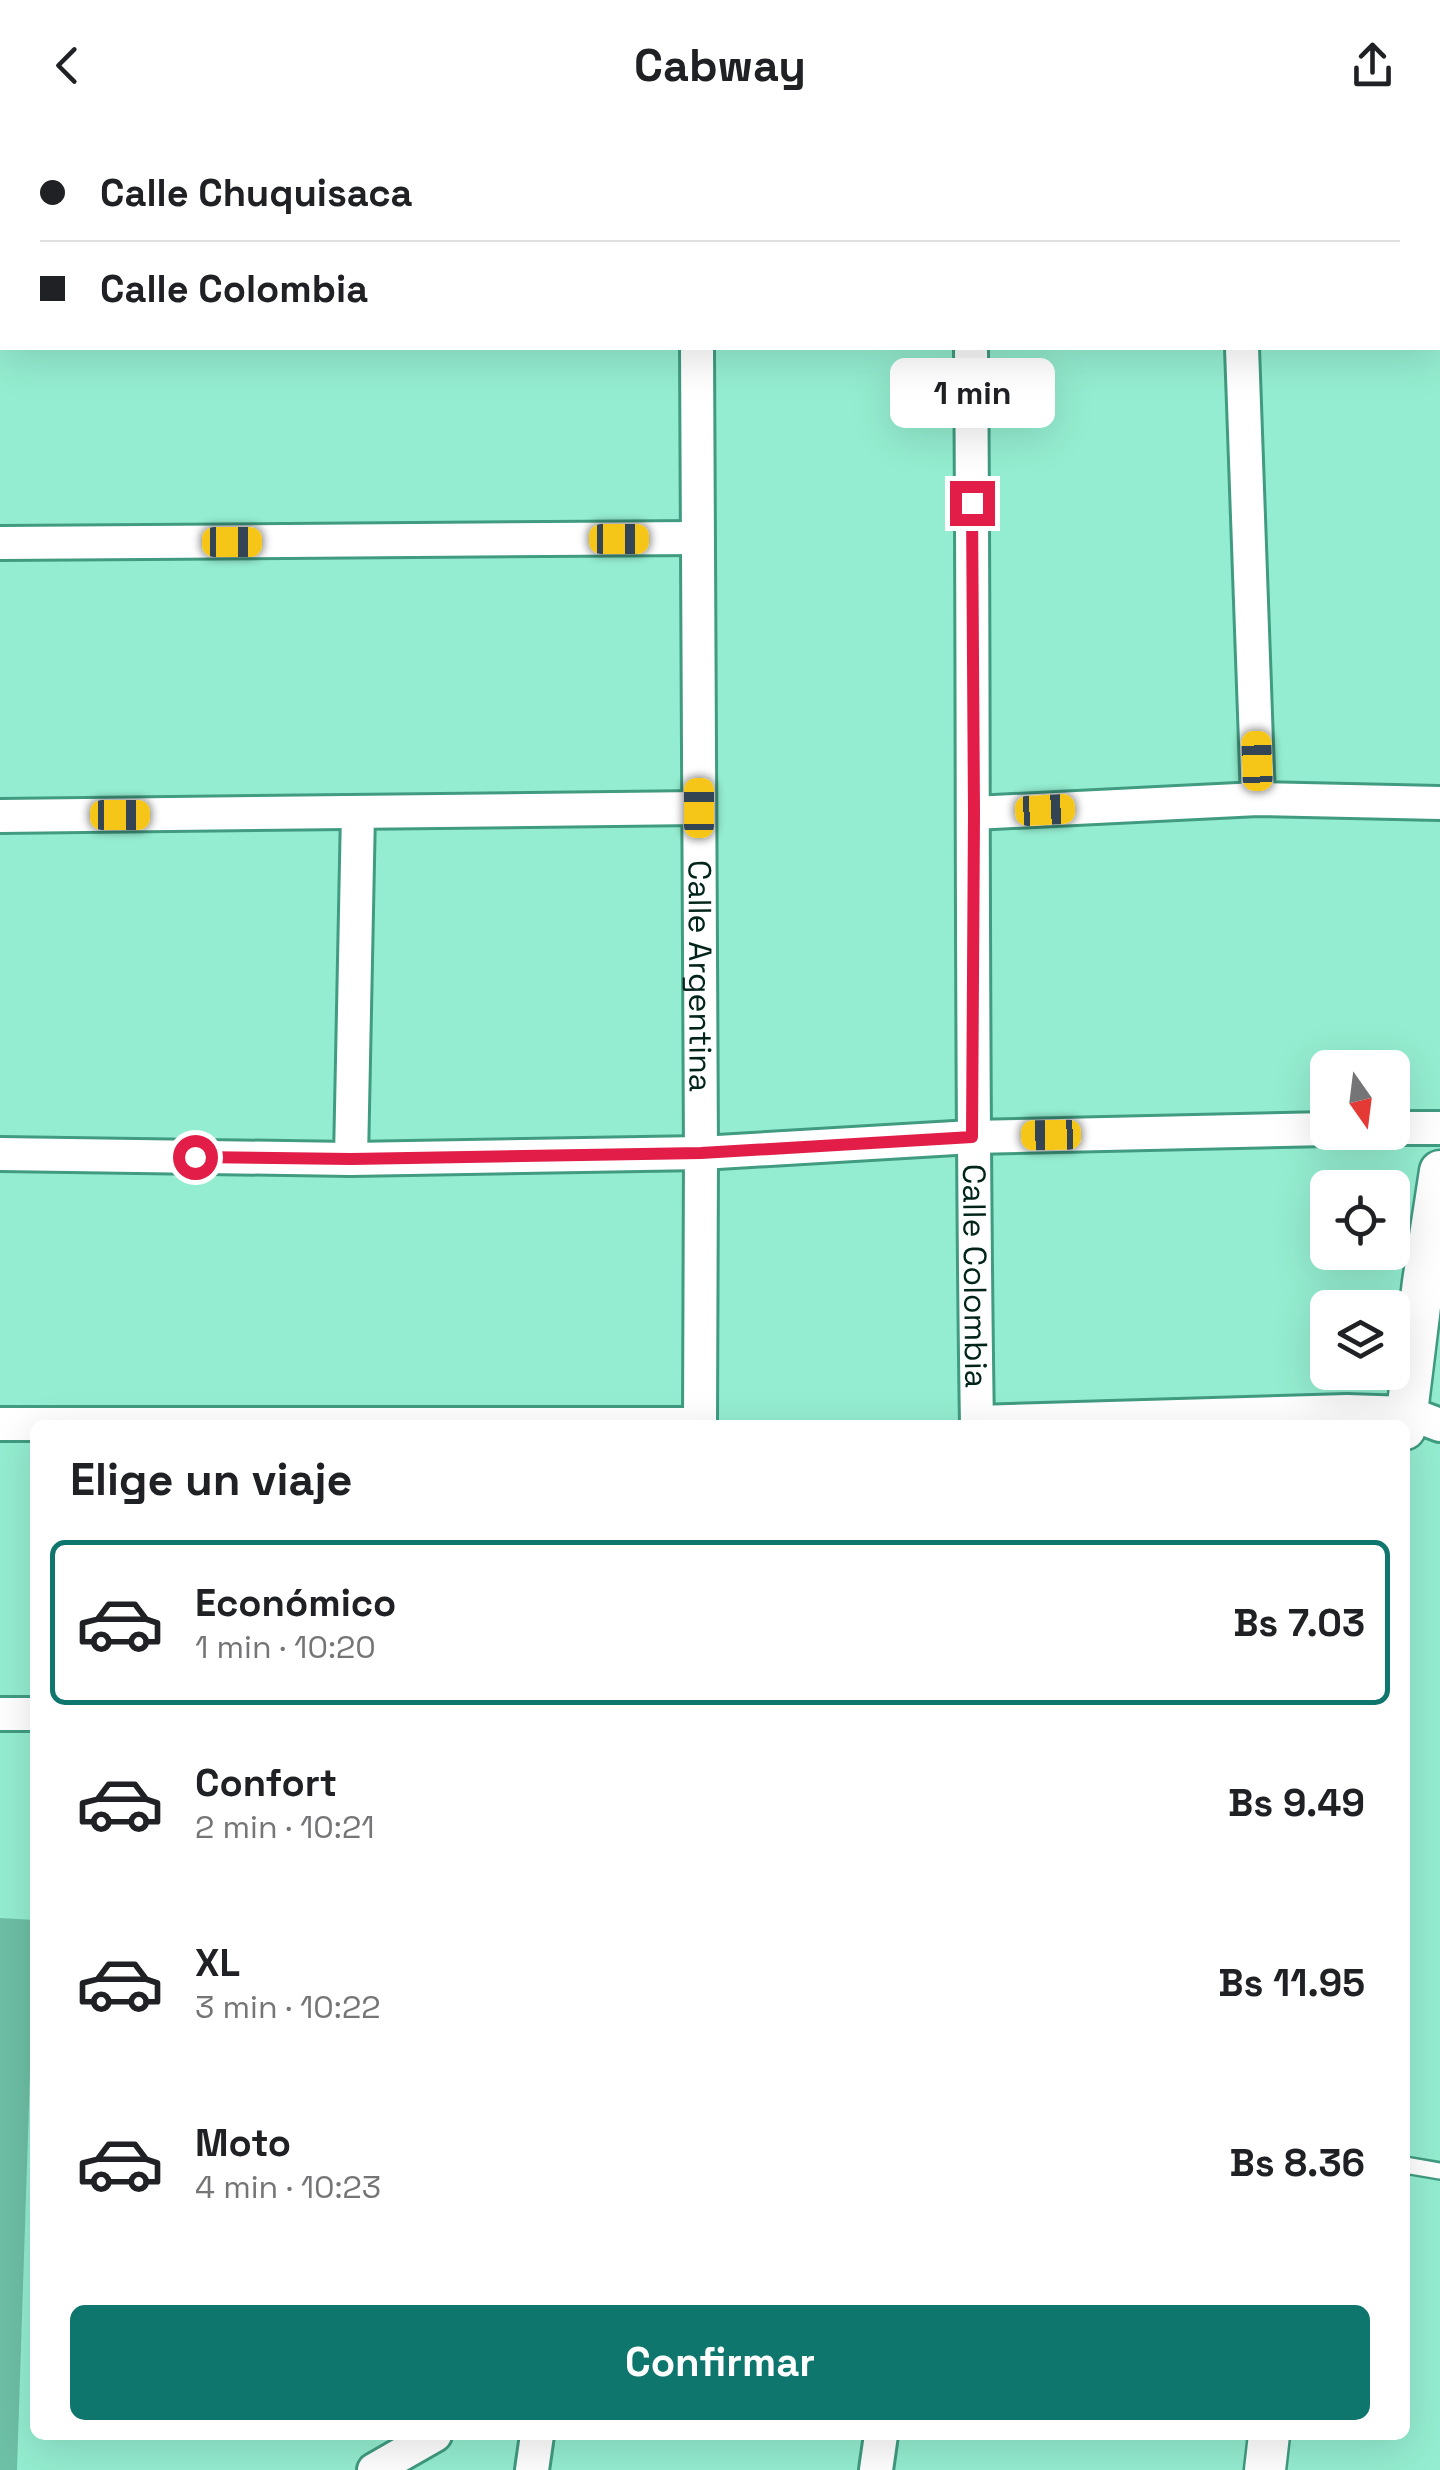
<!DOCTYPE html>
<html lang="es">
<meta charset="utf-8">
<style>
:root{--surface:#fff;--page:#f6f6f6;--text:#202124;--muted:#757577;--line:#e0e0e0;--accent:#0f766e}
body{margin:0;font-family:"Space Grotesk",sans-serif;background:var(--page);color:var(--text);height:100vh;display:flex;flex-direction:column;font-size:38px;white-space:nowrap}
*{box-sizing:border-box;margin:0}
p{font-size:32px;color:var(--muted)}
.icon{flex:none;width:55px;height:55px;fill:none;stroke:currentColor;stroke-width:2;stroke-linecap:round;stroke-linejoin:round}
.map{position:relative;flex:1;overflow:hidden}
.details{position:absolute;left:30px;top:1290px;width:1380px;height:1020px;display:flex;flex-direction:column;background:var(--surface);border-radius:15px;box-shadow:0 10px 40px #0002}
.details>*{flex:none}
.top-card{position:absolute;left:0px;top:0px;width:1440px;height:220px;box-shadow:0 10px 40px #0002;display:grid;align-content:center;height:220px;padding:0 40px;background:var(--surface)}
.needle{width:65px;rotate:166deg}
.fabs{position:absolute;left:1310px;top:920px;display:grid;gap:20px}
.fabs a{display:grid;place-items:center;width:100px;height:100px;border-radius:15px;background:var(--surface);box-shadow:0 10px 40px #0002;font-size:50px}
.end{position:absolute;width:45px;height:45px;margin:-22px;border:12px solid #e11d48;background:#fff;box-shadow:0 0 0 5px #fff}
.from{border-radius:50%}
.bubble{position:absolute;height:70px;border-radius:15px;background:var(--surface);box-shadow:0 10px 40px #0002;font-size:32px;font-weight:700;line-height:70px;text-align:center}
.car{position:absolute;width:30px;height:60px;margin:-30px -15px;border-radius:12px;box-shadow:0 0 8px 2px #0007;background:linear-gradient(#f5c518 24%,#345 0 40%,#f5c518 0 76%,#345 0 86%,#f5c518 0)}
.top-card b{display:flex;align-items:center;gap:35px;height:95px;font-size:38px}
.top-card b+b{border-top:2px solid var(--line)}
.top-card i{width:25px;height:25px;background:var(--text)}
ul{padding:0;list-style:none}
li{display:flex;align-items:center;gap:30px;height:165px;margin:0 20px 15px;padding:0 20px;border:5px solid transparent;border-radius:15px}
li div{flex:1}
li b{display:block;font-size:38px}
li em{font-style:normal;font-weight:700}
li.on{border-color:var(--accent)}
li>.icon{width:90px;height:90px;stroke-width:1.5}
h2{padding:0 40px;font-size:45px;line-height:120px}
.action{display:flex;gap:20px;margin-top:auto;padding:20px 40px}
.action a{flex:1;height:115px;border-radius:15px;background:var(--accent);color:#fff;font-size:40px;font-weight:700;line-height:115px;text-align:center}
header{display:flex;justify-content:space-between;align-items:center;height:130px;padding:0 40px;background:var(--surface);font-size:45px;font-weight:700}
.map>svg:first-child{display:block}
.green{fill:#6dbfa5}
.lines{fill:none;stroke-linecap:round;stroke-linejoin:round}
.service-casing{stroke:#409b81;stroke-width:20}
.minor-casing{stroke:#409b81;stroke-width:38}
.tertiary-casing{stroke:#409b81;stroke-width:45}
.trunk-casing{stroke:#fff;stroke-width:58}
.service{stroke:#fff;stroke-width:15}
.minor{stroke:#fff;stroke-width:32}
.tertiary{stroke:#fff;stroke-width:40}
.trunk{stroke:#c0b4f7;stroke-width:52}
.route{stroke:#e11d48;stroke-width:12}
.labels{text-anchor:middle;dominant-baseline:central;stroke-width:8;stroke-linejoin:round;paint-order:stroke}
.street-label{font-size:32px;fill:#00241a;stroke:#94edd0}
</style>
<header><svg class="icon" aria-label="back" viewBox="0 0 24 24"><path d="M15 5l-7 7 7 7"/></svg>Cabway<svg class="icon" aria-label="share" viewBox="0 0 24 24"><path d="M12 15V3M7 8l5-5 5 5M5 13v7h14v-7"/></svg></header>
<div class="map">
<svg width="1440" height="2340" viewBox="0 0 1440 2340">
<rect width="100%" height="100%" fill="#94edd0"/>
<!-- green -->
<path class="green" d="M 0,1788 L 35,1790 L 17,2340 L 0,2340 Z"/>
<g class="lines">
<!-- service casing -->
<g class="service-casing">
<path id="service" d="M 1405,2035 L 1440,2041"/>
</g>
<!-- minor casing -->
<g class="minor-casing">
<g id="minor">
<path d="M 0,120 L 2,120"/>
<path d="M 1438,126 L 1440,126"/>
<path id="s1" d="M 697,218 L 701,1023 L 700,1295"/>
<path id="s2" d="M 971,218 C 974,577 971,936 977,1295"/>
<path d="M 1242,218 L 1258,669"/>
<path d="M 0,413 L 697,408"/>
<path d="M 974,683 L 1258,669 L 1440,673"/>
<path d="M 0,686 L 699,678"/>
<path d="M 1392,998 L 1440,998"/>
<path d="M 0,1024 L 351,1029 L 701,1023 L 972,1007 L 1328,999"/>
<path d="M 351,1029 L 358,682"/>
<path d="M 977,1292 L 1347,1281 L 1408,1283 L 1440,1295"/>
<path d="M 0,1294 L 700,1294"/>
<path d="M 0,1584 L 35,1584"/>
<path d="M 374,2340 L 435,2305"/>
<path d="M 532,2340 L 537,2305"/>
<path d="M 876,2340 L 881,2305"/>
</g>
</g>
<!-- tertiary casing -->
<g class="tertiary-casing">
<path id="tertiary" d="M 1405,1299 L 1423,1152 L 1440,1041
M 1265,2340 L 1269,2305"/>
</g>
<!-- trunk casing -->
<g class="trunk-casing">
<path id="trunk" d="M 154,2 L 372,0
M 0,5 L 2,5
M 1438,48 L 1440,48
M 0,50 L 2,50"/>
</g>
<!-- service -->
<use href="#service" class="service"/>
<!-- minor -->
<use href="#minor" class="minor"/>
<!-- tertiary -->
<use href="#tertiary" class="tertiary"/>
<!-- trunk -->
<use href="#trunk" class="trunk"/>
</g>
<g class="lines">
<!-- route -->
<path class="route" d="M 195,1027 L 351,1029 L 701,1023 L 972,1007 L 974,683 L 972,373"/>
</g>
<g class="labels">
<!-- street labels -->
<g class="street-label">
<text stroke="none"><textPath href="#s1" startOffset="628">Calle Argentina</textPath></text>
<text stroke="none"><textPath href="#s2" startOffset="928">Calle Colombia</textPath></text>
</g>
</g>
</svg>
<div class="fabs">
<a><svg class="needle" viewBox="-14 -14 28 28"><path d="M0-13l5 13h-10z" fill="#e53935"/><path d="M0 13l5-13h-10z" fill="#757577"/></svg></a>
<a><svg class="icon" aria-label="locate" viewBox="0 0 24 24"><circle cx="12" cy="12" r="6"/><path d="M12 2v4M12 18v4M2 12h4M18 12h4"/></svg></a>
<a><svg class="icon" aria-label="layers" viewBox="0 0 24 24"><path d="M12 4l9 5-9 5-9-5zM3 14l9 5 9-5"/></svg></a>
</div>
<i class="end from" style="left:195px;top:1027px"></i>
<i class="end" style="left:972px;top:373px"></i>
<div class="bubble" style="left:890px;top:228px;width:165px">1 min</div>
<i class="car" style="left:619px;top:409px;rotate:90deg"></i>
<i class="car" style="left:232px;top:412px;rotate:90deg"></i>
<i class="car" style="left:1257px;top:631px;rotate:358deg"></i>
<i class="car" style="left:699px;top:678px;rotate:0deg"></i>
<i class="car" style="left:1045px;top:680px;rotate:87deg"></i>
<i class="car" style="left:120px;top:685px;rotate:90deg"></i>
<i class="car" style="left:1051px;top:1005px;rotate:269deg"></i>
<div class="top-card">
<b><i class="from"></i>Calle Chuquisaca</b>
<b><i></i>Calle Colombia</b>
</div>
<section class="details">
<h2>Elige un viaje</h2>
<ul>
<li class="on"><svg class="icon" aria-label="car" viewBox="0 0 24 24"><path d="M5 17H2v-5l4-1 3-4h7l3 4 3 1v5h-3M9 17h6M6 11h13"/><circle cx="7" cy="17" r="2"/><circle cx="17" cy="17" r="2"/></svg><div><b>Económico</b><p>1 min · 10:20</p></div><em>Bs 7.03</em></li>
<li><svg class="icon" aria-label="car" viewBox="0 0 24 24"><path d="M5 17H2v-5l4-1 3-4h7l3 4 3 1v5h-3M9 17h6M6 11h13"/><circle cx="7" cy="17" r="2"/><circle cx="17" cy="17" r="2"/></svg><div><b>Confort</b><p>2 min · 10:21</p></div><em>Bs 9.49</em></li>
<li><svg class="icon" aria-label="car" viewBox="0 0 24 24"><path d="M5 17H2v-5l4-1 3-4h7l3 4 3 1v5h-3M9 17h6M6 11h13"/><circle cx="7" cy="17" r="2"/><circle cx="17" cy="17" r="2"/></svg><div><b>XL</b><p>3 min · 10:22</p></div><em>Bs 11.95</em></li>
<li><svg class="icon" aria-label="car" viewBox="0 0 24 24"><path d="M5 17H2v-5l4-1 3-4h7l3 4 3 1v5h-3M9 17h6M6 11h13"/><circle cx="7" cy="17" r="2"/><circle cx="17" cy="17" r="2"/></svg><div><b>Moto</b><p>4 min · 10:23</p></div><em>Bs 8.36</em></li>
</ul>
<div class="action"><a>Confirmar</a></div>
</section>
</div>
